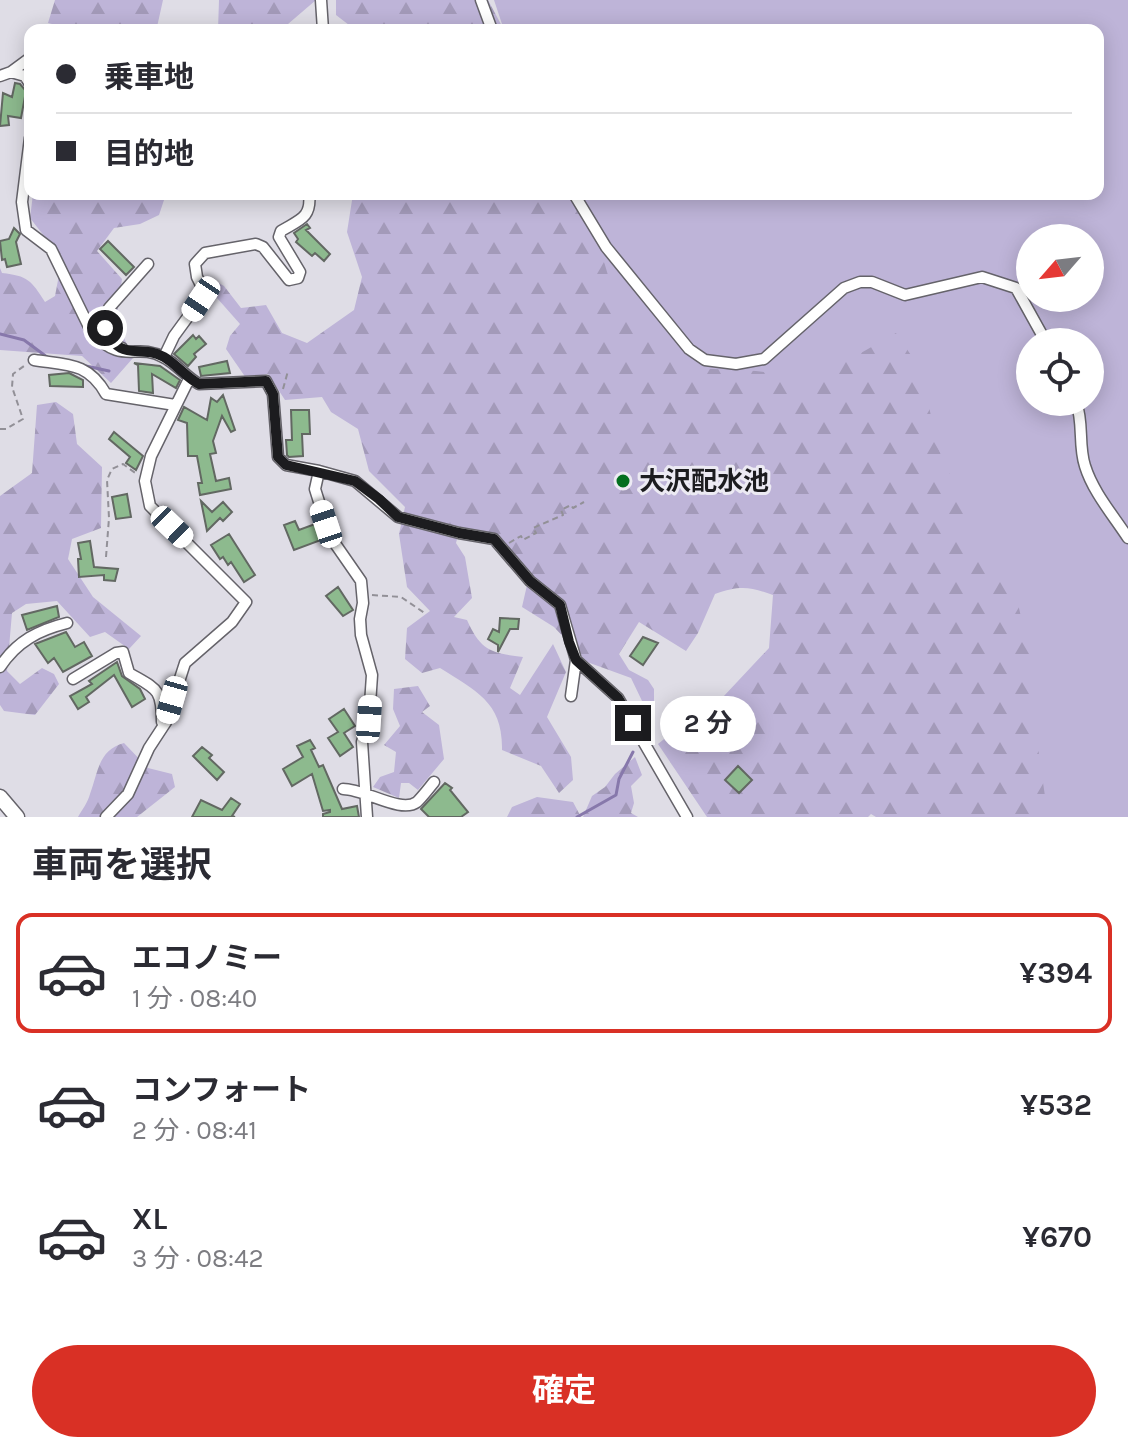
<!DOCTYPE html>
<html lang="ja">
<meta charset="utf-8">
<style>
:root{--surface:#fff;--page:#f2f2f3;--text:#2b2b33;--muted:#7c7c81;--line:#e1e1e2;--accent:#d93025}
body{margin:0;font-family:Karla,"Noto Sans JP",sans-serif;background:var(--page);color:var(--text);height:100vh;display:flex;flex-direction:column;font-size:30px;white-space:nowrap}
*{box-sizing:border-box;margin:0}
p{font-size:26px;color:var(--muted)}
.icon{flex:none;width:44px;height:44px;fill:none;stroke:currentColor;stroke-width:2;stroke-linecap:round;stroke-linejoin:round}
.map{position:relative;height:817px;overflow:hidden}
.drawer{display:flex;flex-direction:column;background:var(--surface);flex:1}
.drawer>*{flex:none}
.hud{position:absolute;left:24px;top:24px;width:1080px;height:176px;border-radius:16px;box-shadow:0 4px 20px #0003;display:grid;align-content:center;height:176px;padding:0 32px;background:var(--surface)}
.needle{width:52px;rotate:242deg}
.controls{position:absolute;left:1016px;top:224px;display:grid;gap:16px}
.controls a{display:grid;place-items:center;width:88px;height:88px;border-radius:50%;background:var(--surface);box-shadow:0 4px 20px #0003;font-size:40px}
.end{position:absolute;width:36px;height:36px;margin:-18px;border:10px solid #1c1c1f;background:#fff;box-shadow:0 0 0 4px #fff}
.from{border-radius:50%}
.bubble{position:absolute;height:56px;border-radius:28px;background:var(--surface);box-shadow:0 4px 20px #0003;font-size:26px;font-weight:700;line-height:56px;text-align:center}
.car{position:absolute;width:24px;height:48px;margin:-24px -12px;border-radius:10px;box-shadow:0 0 6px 2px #0007;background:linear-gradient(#fff 24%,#345 0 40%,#fff 0 76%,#345 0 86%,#fff 0)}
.hud b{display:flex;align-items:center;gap:28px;height:76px;font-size:30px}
.hud b+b{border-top:2px solid var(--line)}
.hud i{width:20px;height:20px;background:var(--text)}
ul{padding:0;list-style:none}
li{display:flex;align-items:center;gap:24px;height:120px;margin:0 16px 12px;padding:0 16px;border:4px solid transparent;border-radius:16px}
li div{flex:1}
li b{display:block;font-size:30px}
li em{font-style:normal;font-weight:700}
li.active{border-color:var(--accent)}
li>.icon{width:72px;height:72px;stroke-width:1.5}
h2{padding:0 32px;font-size:36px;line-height:96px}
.primary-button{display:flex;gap:16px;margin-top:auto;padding:16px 32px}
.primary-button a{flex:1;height:92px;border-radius:48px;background:var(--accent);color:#fff;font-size:32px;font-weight:700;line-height:92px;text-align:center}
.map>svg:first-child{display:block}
.grass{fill:#beb4d8;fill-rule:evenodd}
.forest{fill:url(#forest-firs)}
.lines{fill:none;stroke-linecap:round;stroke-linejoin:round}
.stream{stroke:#8778ab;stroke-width:3}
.building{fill:#8dba8e;stroke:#626862;stroke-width:2}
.minor-casing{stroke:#65636a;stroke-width:13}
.major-casing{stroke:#65636a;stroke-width:17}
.path{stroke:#929097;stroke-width:2;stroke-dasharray:6 4;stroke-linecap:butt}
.minor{stroke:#fff;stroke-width:10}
.major{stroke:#fff;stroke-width:14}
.route{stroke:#1c1c1f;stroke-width:10}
.poi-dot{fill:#036f1f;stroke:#eceaf3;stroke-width:3}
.labels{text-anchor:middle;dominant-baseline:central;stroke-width:6;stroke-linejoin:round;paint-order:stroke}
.poi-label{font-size:26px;font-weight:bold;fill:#1c1c1f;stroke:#eceaf3;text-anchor:start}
</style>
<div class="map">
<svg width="1128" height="817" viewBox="0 0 1128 817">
<defs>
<pattern id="forest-firs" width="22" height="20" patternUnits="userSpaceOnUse" patternTransform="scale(2)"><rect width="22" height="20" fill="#beb4d8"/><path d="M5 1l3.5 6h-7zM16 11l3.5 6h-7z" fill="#a39ab9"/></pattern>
</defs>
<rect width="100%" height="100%" fill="#dfdde6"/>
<!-- grass -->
<path class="grass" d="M 494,0 L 1128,0 L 1128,817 L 1036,817 L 640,375 L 552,194 L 1098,194 L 1098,30 L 504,30 ZM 1030,238 L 1090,238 L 1090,298 L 1030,298 ZM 1030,342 L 1090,342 L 1090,402 L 1030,402 Z"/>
<!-- forest -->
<path class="forest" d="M 55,0 L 163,0 L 157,27 L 161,30 L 76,30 L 48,23 Z
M 219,0 L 316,0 L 281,30 L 218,30 Z
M 336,0 L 488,0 L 504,30 L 348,30 L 349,25 L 336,15 Z
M 33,194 L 166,194 L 159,215 L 140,224 L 114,228 L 97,251 L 122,279 L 116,320 L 133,358 L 111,383 L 82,356 L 0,350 L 0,268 L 2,273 C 28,276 31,280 45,302 L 55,296 L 62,259 L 30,218 Z
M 353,194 L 584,194 L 610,282 L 635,334 L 692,368 L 756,371 L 817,378 L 896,333 L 921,370 L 938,448 L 964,507 L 977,560 L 1016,595 L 1029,652 L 1032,706 L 1048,817 L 876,817 L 871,814 L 868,817 L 707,817 L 658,744 L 690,718 L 700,715 L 723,697 L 769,648 L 773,595 C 748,586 739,586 715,594 L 698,633 L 686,651 L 639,622 L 619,654 L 629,670 L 648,680 L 654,689 L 654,705 L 643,703 L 631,678 L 587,662 L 554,627 L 522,607 L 530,572 L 498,536 L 460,528 L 456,543 L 465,557 L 472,598 L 454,617 L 467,620 C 481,651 491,653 523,657 L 510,688 L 520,695 L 553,644 L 566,672 L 547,717 L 571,757 L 573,780 L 559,793 L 541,766 L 502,750 C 503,702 476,691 440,668 L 422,673 L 405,659 L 407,628 L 430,611 L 407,587 L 399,534 L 405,507 L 369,471 L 358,429 L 331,412 L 322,397 L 285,400 L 268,374 L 246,378 L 226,349 L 230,336 L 240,324 L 217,298 L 208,277 L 224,286 L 241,308 L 266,305 L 282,333 L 307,343 L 354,310 L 362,277 L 347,232 Z
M 56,402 L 73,414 L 77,444 L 102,467 L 101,528 L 72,539 L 68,559 L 93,597 L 141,636 L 129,649 L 105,632 L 90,637 L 57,601 L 26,604 L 12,613 L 7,671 L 20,684 L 42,668 L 54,674 L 59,684 L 35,715 L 4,711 L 0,705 L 0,496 L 32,473 L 37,405 Z
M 418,686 L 430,706 L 422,712 L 439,725 L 444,759 L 418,790 L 409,783 L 401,783 L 399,798 L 373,787 L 380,777 L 394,772 L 396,752 L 384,745 L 400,726 L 393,709 L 394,689 Z
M 124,743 L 148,768 L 172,774 L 175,787 L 137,817 L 78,817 C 82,810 88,802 90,794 C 98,773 98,750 124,743 Z
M 635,757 L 642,775 L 631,786 L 634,803 L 631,813 L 638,817 L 583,817 L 592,796 L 605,787 L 615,774 Z
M 537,797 L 573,802 L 581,817 L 507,817 L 512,807 Z"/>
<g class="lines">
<!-- stream -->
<path class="stream" d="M 0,334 L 24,340 L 47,357
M 86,366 L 109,371
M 577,817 L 616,795 L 619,779 L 633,752"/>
</g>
<!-- building -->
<path class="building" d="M 15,83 L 20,84 L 26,91 L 21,118 L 8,116 L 9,125 L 0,126 L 3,93 L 12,97 Z
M 307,224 L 310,228 L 306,230 L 330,254 L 324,261 L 315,253 L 312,256 L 296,242 L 298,239 L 294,233 Z
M 14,228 L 20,234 L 16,242 L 21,264 L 7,267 L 5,259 L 2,260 L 0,241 L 9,239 Z
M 108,241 L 134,267 L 126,275 L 100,249 Z
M 193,335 L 196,339 L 199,336 L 206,344 L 194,354 L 196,357 L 188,366 L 174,354 Z
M 227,361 L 230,373 L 201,376 L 199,367 Z
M 134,363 L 160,366 L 180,380 L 176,388 L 152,374 L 153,393 L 139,391 L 138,365 Z
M 69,373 L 83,380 L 83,387 L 50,386 L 49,375 Z
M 223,395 L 235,430 L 231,432 L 222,416 L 213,441 L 216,453 L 210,454 L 216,481 L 229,478 L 231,489 L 200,495 L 198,483 L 202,483 L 197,456 L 188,456 L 187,423 L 178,420 L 184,407 L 207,420 L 211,398 L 217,402 Z
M 291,410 L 309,410 L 310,434 L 302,434 L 303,456 L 289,457 L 287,455 L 286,440 L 292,440 Z
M 114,432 L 143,456 L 136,470 L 126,463 L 130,457 L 109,439 Z
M 127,494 L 131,517 L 116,519 L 112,497 Z
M 201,501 L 212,512 L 223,502 L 232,512 L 223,521 L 220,518 L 207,531 Z
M 295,521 L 299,530 L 315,524 L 321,540 L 294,550 L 284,525 Z
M 229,534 L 255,575 L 244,582 L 231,562 L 228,565 L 223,557 L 220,559 L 211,545 Z
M 90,541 L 94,567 L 118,569 L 115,581 L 104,580 L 104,575 L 79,577 L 78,559 L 81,559 L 78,543 Z
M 338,587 L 353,610 L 343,616 L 326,596 Z
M 57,606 L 59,617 L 27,630 L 22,615 Z
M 500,618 L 519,619 L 518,629 L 510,629 L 498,652 L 498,645 L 488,639 L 493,629 L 499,632 Z
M 66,632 L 75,647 L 84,642 L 92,656 L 63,672 L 54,658 L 48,663 L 35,644 Z
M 643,637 L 658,643 L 643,665 L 630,656 Z
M 117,662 L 122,676 L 140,689 L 145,699 L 132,707 L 114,675 L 86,697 L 89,702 L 78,709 L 70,696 L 92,684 L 89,681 Z
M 344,709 L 355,726 L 344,733 L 353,747 L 340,756 L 328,738 L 338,732 L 329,719 Z
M 310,740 L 315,748 L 311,750 L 319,767 L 323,765 L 342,809 L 357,806 L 359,817 L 323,817 L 323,814 L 330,812 L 330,810 L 323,811 L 312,774 L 292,786 L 283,769 L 303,757 L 297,746 Z
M 202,747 L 212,755 L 209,758 L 224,772 L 217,780 L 193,756 Z
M 738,766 L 752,780 L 739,793 L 725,780 Z
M 445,783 L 452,788 L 450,790 L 468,812 L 461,817 L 429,817 L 421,809 Z
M 231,798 L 240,804 L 232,816 L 235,817 L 192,817 L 201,800 L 222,810 Z"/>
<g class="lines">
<!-- minor casing -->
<g class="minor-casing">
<path id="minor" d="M 321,0 L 323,30
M 481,0 L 492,30
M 11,72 L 25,76 L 30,84
M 0,76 L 11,72 L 30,58
M 30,138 L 22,202 L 26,230 L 51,249 L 92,333 C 124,366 135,342 163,357 C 176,363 186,377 199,384 L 266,381 L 273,394 L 278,457 L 286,465 L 319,471 L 315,489 L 326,524 L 336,545 L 361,581 L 363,603 L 360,619 L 361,635 L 372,675 L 369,719 L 362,742 L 367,817
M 574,194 L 606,247 L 689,349 L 705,360 L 736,364 L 764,359 L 844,288 L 860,282 L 872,282 L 905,295 L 982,277 L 1016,288 L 1046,342
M 122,348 L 116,346 L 105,328 L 109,308 L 148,264
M 164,357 L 174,336 L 201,299 L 202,287 L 197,277 L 195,264 L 205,253 L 256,244 L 263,247 L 289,280 L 298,278 L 300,272 L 279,237 L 281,231 C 299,220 312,218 309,194
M 34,360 C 67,365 88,362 106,394 L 175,405
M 1076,402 C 1084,423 1078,445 1085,466 C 1093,492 1113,515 1128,538
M 319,471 L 355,481 L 398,517 L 459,533 L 494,539 L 530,581 L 560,605 L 576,660 L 618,698 L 687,817
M 0,667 C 17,641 39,630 67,623
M 73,679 L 116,653 L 123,652 L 129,673 C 156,689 162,688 162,722
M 571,696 L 576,660
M 343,789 C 365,789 401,814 417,802 C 423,796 429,788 434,782
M 106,817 L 128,794 L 149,748 L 166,722 L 185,663 L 232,622 L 246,602 L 150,506 L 145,481 L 151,456 L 189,379"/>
</g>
<!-- major casing -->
<g class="major-casing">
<path id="major" d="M 0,797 L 17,817"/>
</g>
<!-- path -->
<path class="path" d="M 283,389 L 288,371
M 0,429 L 6,429 L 23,419 L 12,387 L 13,374 L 24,366
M 509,543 L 521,536 L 523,540 L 536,533 L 533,528 L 563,515 L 561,510 L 571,505 L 573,508 L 584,502
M 106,557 L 109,518 L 107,480 L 112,469 L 123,464 L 138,475
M 372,595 L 401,597 L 426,614"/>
<!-- minor -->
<use href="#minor" class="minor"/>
<!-- major -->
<use href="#major" class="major"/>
</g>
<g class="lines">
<!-- route -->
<path class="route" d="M 105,328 C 121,364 139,343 164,357 C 176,364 186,377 199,384 L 266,381 L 273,394 L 278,457 L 286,465 L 355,481 L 379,499 L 398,517 L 459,533 L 494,539 L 530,581 L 560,605 L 569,642 L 576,660 L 618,698 L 633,723"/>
</g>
<!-- markers -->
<circle class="poi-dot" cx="623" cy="481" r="8"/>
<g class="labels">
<!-- poi labels -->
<g class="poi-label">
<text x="639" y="481">大沢配水池</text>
</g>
</g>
</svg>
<div class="controls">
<a><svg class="needle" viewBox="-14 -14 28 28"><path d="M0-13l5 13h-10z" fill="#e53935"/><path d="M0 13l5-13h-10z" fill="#7c7c81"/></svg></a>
<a><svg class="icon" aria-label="locate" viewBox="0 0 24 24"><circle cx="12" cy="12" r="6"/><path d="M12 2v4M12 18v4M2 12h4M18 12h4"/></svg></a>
</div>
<i class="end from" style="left:105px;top:328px"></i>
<i class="end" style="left:633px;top:723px"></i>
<div class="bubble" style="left:660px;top:696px;width:96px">2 分</div>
<i class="car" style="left:201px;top:299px;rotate:214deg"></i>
<i class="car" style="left:326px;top:524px;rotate:342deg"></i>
<i class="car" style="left:172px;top:527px;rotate:134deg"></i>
<i class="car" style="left:172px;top:700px;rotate:196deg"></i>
<i class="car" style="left:369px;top:719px;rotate:4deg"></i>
<div class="hud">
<b><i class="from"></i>乗車地</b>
<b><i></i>目的地</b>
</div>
</div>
<section class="drawer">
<h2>車両を選択</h2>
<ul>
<li class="active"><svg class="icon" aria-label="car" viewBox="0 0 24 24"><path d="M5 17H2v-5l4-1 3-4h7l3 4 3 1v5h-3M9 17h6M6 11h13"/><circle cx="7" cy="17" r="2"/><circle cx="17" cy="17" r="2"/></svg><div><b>エコノミー</b><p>1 分 · 08:40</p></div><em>¥394</em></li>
<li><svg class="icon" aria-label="car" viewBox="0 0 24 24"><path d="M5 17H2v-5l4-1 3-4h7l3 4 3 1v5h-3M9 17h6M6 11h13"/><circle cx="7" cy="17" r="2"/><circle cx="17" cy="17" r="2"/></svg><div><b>コンフォート</b><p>2 分 · 08:41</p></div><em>¥532</em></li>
<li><svg class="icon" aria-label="car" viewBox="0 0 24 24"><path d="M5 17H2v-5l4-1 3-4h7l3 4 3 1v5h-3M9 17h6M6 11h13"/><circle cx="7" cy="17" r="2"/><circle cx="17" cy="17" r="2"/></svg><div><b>XL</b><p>3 分 · 08:42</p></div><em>¥670</em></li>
</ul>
<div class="primary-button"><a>確定</a></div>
</section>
